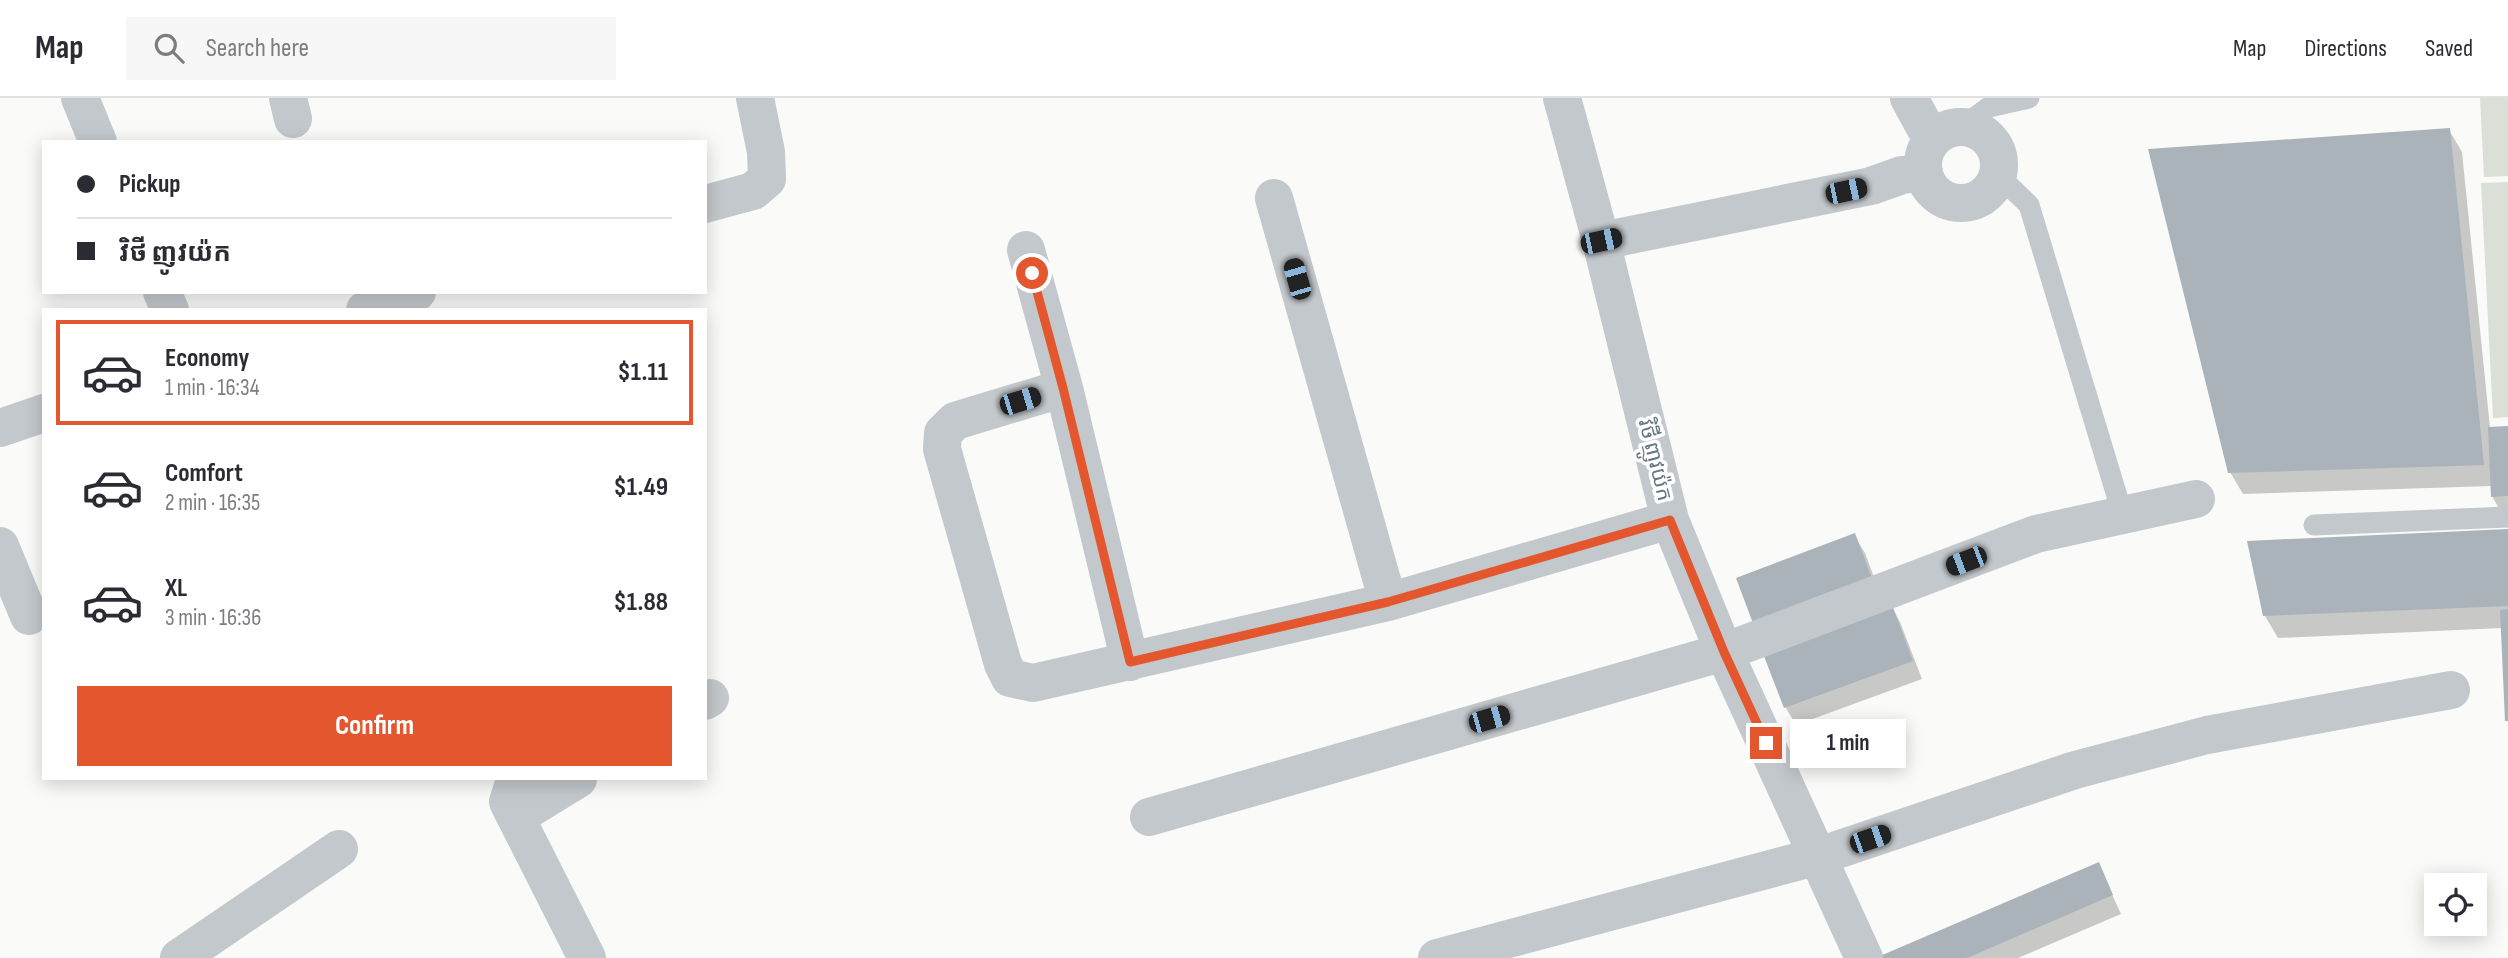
<!DOCTYPE html>
<meta charset="utf-8">
<style>
:root{--surface:#fff;--page:#f7f7f7;--text:#2b2b33;--muted:#7c7c81;--line:#e1e1e2;--accent:#e4572e}
body{margin:0;font-family:"Sofia Sans Condensed","Noto Sans Khmer",sans-serif;background:var(--page);color:var(--text);height:100vh;display:flex;flex-direction:column;font-size:26px;white-space:nowrap}
*{box-sizing:border-box;margin:0}
p{font-size:23px;color:var(--muted)}
.icon{flex:none;width:38px;height:38px;fill:none;stroke:currentColor;stroke-width:2;stroke-linecap:round;stroke-linejoin:round}
.map{position:relative;flex:1;overflow:hidden}
.details{position:absolute;left:42px;top:210px;width:665px;height:472px;display:flex;flex-direction:column;background:var(--surface);border-radius:0px;box-shadow:0 4px 18px #0003}
.details>*{flex:none}
.guide{position:absolute;left:42px;top:42px;width:665px;height:154px;border-radius:0px;box-shadow:0 4px 18px #0003;display:grid;align-content:center;height:154px;padding:0 35px;background:var(--surface)}
.tools{position:absolute;left:2424px;top:775px;display:grid;gap:14px}
.tools a{display:grid;place-items:center;width:63px;height:63px;border-radius:0px;background:var(--surface);box-shadow:0 4px 18px #0003;font-size:35px}
.end{position:absolute;width:32px;height:32px;margin:-16px;border:9px solid #e4572e;background:#fff;box-shadow:0 0 0 4px #fff}
.from{border-radius:50%}
.bubble{position:absolute;height:49px;border-radius:0px;background:var(--surface);box-shadow:0 4px 18px #0003;font-size:23px;font-weight:700;line-height:49px;text-align:center}
.car{position:absolute;width:21px;height:42px;margin:-21px -10px;border-radius:9px;box-shadow:0 0 5px 2px #0007;background:linear-gradient(#222 24%,#8ab4d8 0 40%,#222 0 76%,#8ab4d8 0 86%,#222 0)}
.guide b{display:flex;align-items:center;gap:24px;height:66px;font-size:26px}
.guide b+b{border-top:2px solid var(--line)}
.guide i{width:18px;height:18px;background:var(--text)}
ul{padding:12px 0 0;list-style:none}
li{display:flex;align-items:center;gap:21px;height:105px;margin:0 14px 10px;padding:0 21px;border:4px solid transparent;border-radius:0px}
li div{flex:1}
li b{display:block;font-size:26px}
li em{font-style:normal;font-weight:700}
li.selected{border-color:var(--accent)}
li>.icon{width:63px;height:63px;stroke-width:1.5}
.button{display:flex;gap:14px;margin-top:auto;padding:14px 35px}
.button a{flex:1;height:80px;border-radius:0px;background:var(--accent);color:#fff;font-size:28px;font-weight:700;line-height:80px;text-align:center}
header{display:flex;align-items:center;gap:42px;box-sizing:border-box;height:98px;padding:0 35px;background:var(--surface);border-bottom:2px solid var(--line)}
header strong{font-size:33px}
nav{display:flex;gap:38px;margin-inline-start:auto;font-size:24px}
.search{width:490px;height:63px;background:var(--page);display:flex;align-items:center;gap:18px;box-sizing:border-box;padding:0 24px;border-radius:0px;color:var(--muted);font-size:26px}
.map>svg:first-child{display:block}
.green{fill:#dadfd7}
.shadow{fill:#0003}
.building{fill:#aab3b9}
.lines{fill:none;stroke-linecap:round;stroke-linejoin:round}
.lane{stroke:#c3c8cc;stroke-width:21}
.street{stroke:#c3c8cc;stroke-width:38}
.route{stroke:#e4572e;stroke-width:9}
.labels{text-anchor:middle;dominant-baseline:central;stroke-width:7;stroke-linejoin:round;paint-order:stroke}
.street-label{font-size:21px;fill:#657683;stroke:#fff}
</style>
<header>
<strong>Map</strong>
<div class="search"><svg class="icon" aria-label="search" viewBox="0 0 24 24"><circle cx="10" cy="10" r="6"/><path d="M15 15l6 6"/></svg>Search here</div>
<nav><a>Map</a><a>Directions</a><a>Saved</a></nav>
</header>
<div class="map">
<svg width="2508" height="860" viewBox="0 0 2508 860">
<rect width="100%" height="100%" fill="#fafaf8"/>
<!-- green -->
<path class="green" d="M 2480,0 L 2508,0 L 2508,78 L 2484,79 Z
M 2508,84 L 2508,319 L 2493,320 L 2481,85 Z"/>
<!-- shadow -->
<path class="shadow" d="M 2449,32 L 2462,54 L 2490,330 L 2508,330 L 2508,416 L 2502,416 L 2492,398 L 2492,388 L 2243,396 L 2230,374 Z
M 2508,432 L 2508,624 L 2502,530 L 2278,540 L 2265,518 Z
M 1854,437 L 1865,455 L 1882,501 L 1765,545 Z
M 1890,506 L 1900,524 L 1922,581 L 1796,627 L 1786,610 L 1764,554 Z
M 2098,766 L 2121,816 L 2018,860 L 1883,860 Z"/>
<!-- building -->
<path class="building" d="M 2450,30 L 2484,367 L 2228,375 L 2148,51 Z
M 2508,328 L 2508,398 L 2491,399 L 2488,329 Z
M 2508,431 L 2508,508 L 2263,518 L 2247,443 Z
M 1855,435 L 1873,483 L 1754,528 L 1736,480 Z
M 1891,504 L 1913,563 L 1784,610 L 1762,553 Z
M 2508,511 L 2508,623 L 2505,623 L 2500,512 Z
M 2099,764 L 2113,797 L 1967,860 L 1881,860 L 1880,858 Z"/>
<g class="lines">
<!-- lane -->
<path class="lane" d="M 1963,28 L 1989,9 L 2029,0
M 1998,77 L 2029,107 L 2117,398
M 2314,427 L 2508,419"/>
<!-- street -->
<path class="street" d="M 80,0 L 98,44
M 288,0 L 293,21
M 1562,0 L 1601,143 L 1670,422 L 1724,554 L 1864,860
M 1909,0 L 1932,42
M1923 67a38 38 0 1 1 76 0a38 38 0 1 1-76 0Z
M 1274,100 L 1388,504
M 705,106 L 753,93 L 767,81 L 766,54 L 755,0
M 1601,143 L 1871,88 L 1902,77 L 1924,74
M 1026,152 L 1064,290 L 1130,564
M 162,194 L 170,212
M 365,212 L 417,194
M 1064,290 L 955,323 L 943,335 L 942,351 L 1003,566 L 1010,580 L 1033,585 L 1388,504 L 1670,422
M 0,330 L 44,315
M 0,448 L 29,518
M 705,603 L 710,600
M 520,681 L 514,685 L 508,704 L 587,860
M 516,719 L 578,681
M 1149,719 L 1724,554 L 2036,436 L 2196,401
M 179,860 L 339,751
M 1437,860 L 1819,758 L 2075,672 L 2207,637 L 2451,592"/>
</g>
<g class="lines">
<!-- route -->
<path class="route" d="M 1032,175 L 1063,290 L 1130,564 L 1388,504 L 1670,422 L 1724,554 L 1766,645"/>
</g>
<g class="labels">
<!-- street labels -->
<g class="street-label">
<text transform="translate(1655 362) rotate(76)">វិថី ញូវយ៉ក</text>
</g>
</g>
</svg>
<div class="tools">
<a><svg class="icon" aria-label="locate" viewBox="0 0 24 24"><circle cx="12" cy="12" r="6"/><path d="M12 2v4M12 18v4M2 12h4M18 12h4"/></svg></a>
</div>
<i class="end from" style="left:1032px;top:175px"></i>
<i class="end" style="left:1766px;top:645px"></i>
<div class="bubble" style="left:1790px;top:621px;width:116px">1 min</div>
<i class="car" style="left:1846px;top:93px;rotate:78deg"></i>
<i class="car" style="left:1601px;top:143px;rotate:78deg"></i>
<i class="car" style="left:1297px;top:181px;rotate:344deg"></i>
<i class="car" style="left:1020px;top:303px;rotate:73deg"></i>
<i class="car" style="left:1966px;top:463px;rotate:249deg"></i>
<i class="car" style="left:1489px;top:621px;rotate:74deg"></i>
<i class="car" style="left:1870px;top:741px;rotate:71deg"></i>
<div class="guide">
<b><i class="from"></i>Pickup</b>
<b><i></i>វិថី ញូវយ៉ក</b>
</div>
<section class="details">
<ul>
<li class="selected"><svg class="icon" aria-label="car" viewBox="0 0 24 24"><path d="M5 17H2v-5l4-1 3-4h7l3 4 3 1v5h-3M9 17h6M6 11h13"/><circle cx="7" cy="17" r="2"/><circle cx="17" cy="17" r="2"/></svg><div><b>Economy</b><p>1 min · 16:34</p></div><em>$1.11</em></li>
<li><svg class="icon" aria-label="car" viewBox="0 0 24 24"><path d="M5 17H2v-5l4-1 3-4h7l3 4 3 1v5h-3M9 17h6M6 11h13"/><circle cx="7" cy="17" r="2"/><circle cx="17" cy="17" r="2"/></svg><div><b>Comfort</b><p>2 min · 16:35</p></div><em>$1.49</em></li>
<li><svg class="icon" aria-label="car" viewBox="0 0 24 24"><path d="M5 17H2v-5l4-1 3-4h7l3 4 3 1v5h-3M9 17h6M6 11h13"/><circle cx="7" cy="17" r="2"/><circle cx="17" cy="17" r="2"/></svg><div><b>XL</b><p>3 min · 16:36</p></div><em>$1.88</em></li>
</ul>
<div class="button"><a>Confirm</a></div>
</section>
</div>
